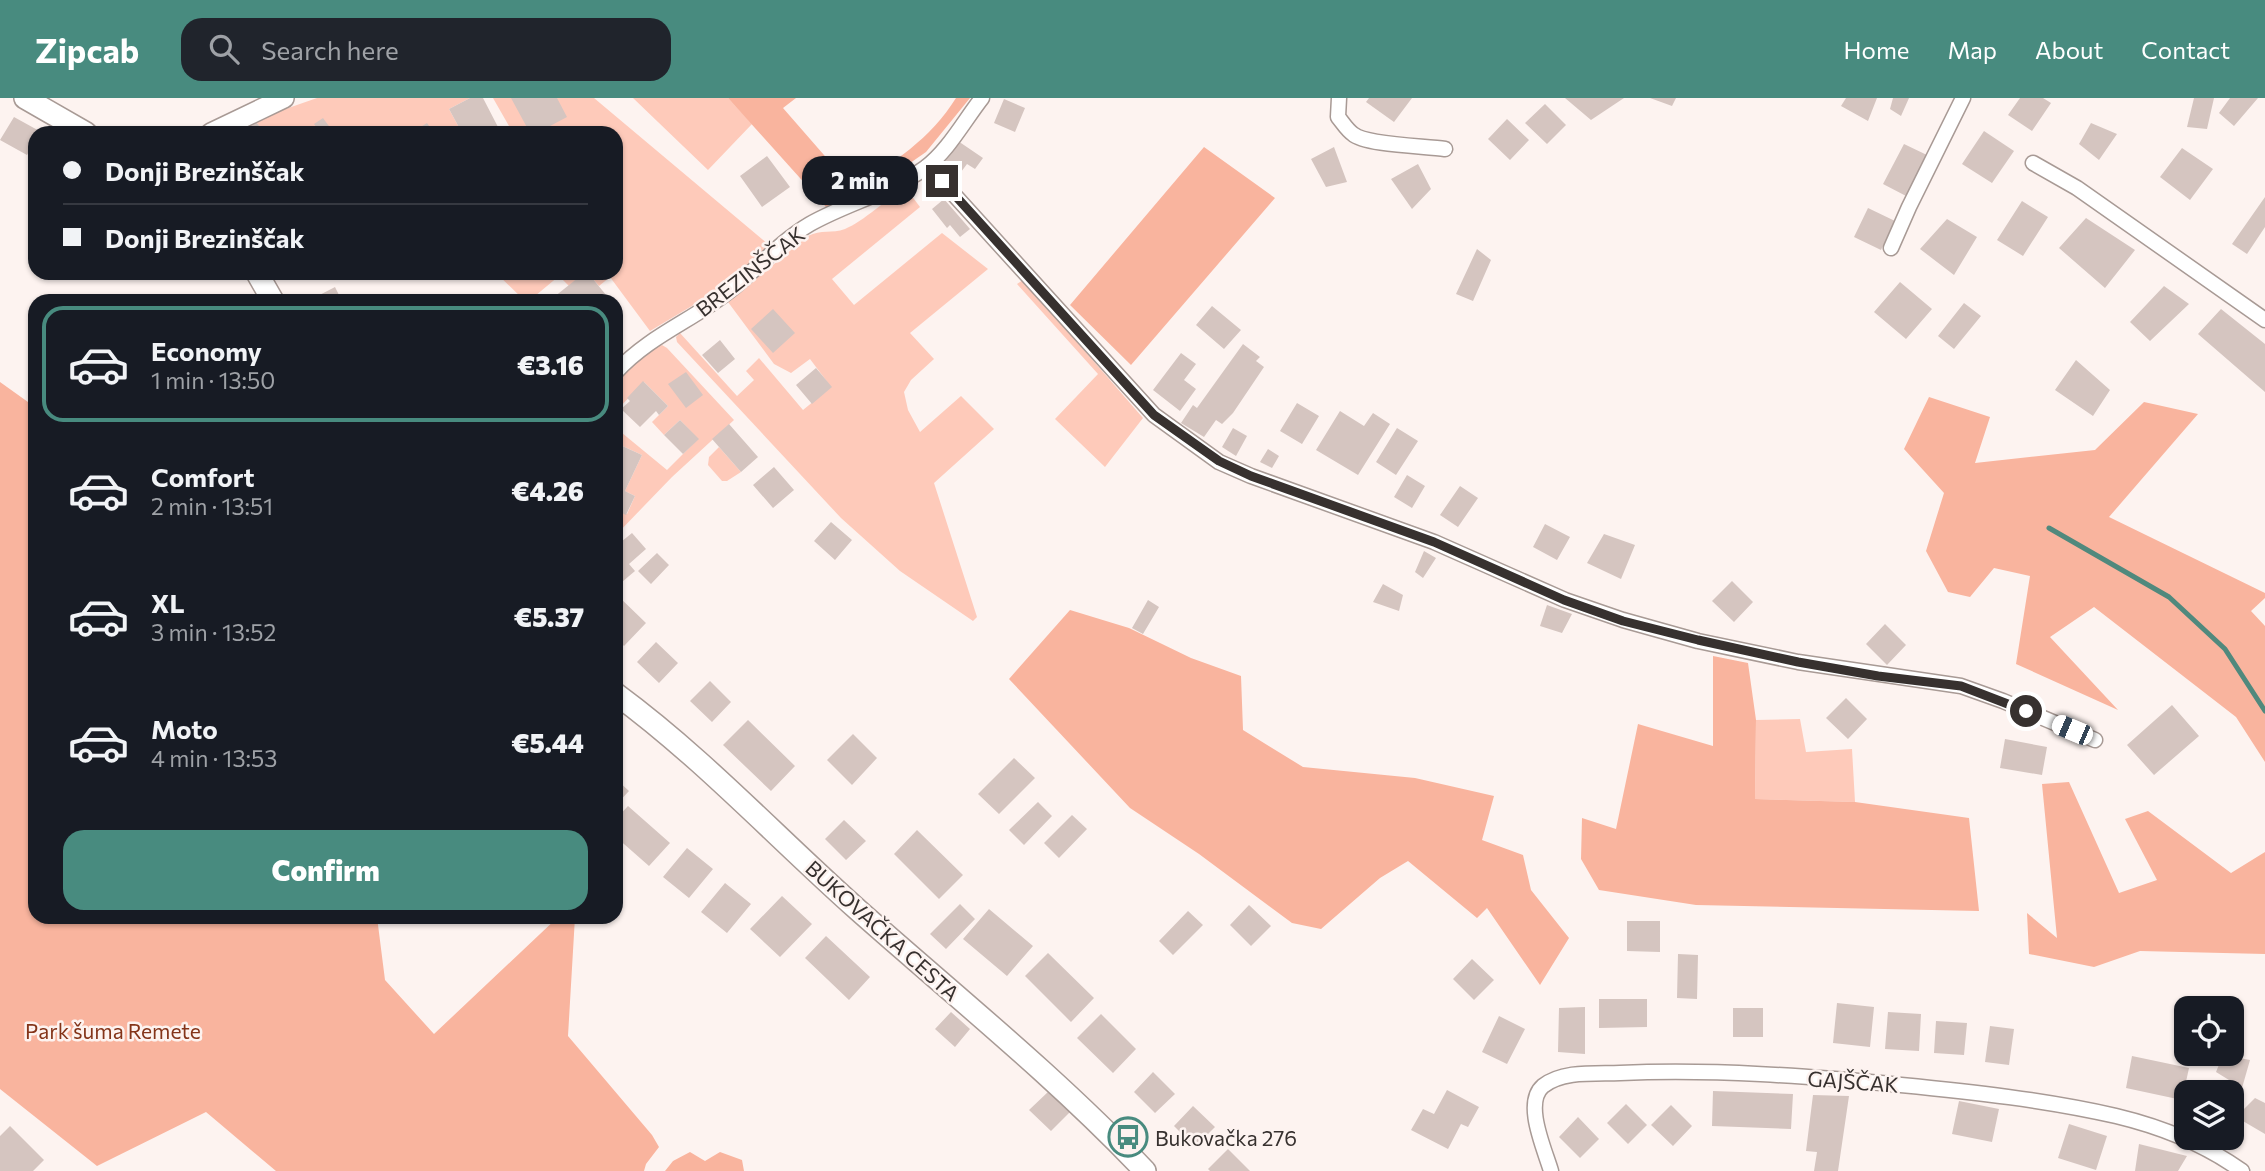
<!DOCTYPE html>
<meta charset="utf-8">
<style>
:root{--surface:#171b24;--page:#20242c;--text:#f1f3f6;--muted:#9ea1a6;--line:#363941;--accent:#488b7f}
body{margin:0;font-family:Commissioner,sans-serif;background:var(--page);color:var(--text);height:100vh;display:flex;flex-direction:column;font-size:26px;white-space:nowrap}
*{box-sizing:border-box;margin:0}
p{font-size:23px;color:var(--muted)}
.icon{flex:none;width:38px;height:38px;fill:none;stroke:currentColor;stroke-width:2;stroke-linecap:round;stroke-linejoin:round}
.map{position:relative;flex:1;overflow:hidden}
.drawer{position:absolute;left:28px;top:196px;width:595px;height:630px;display:flex;flex-direction:column;background:var(--surface);border-radius:21px;box-shadow:0 2px 5px #0004}
.drawer>*{flex:none}
.guide{position:absolute;left:28px;top:28px;width:595px;height:154px;border-radius:21px;box-shadow:0 2px 5px #0004;display:grid;align-content:center;height:154px;padding:0 35px;background:var(--surface)}
.controls{position:absolute;left:2174px;top:898px;display:grid;gap:14px}
.controls a{display:grid;place-items:center;width:70px;height:70px;border-radius:14px;background:var(--surface);box-shadow:0 2px 5px #0004;font-size:35px}
.end{position:absolute;width:32px;height:32px;margin:-16px;border:9px solid #37312f;background:#fff;box-shadow:0 0 0 4px #fff}
.from{border-radius:50%}
.bubble{position:absolute;height:49px;border-radius:21px;background:var(--surface);box-shadow:0 2px 5px #0004;font-size:23px;font-weight:800;line-height:49px;text-align:center}
.car{position:absolute;width:21px;height:42px;margin:-21px -10px;border-radius:9px;box-shadow:0 0 5px 2px #0007;background:linear-gradient(#fff 24%,#345 0 40%,#fff 0 76%,#345 0 86%,#fff 0)}
.guide b{display:flex;align-items:center;gap:24px;height:66px;font-size:26px}
.guide b+b{border-top:2px solid var(--line)}
.guide i{width:18px;height:18px;background:var(--text)}
ul{padding:12px 0 0;list-style:none}
li{display:flex;align-items:center;gap:21px;height:116px;margin:0 14px 10px;padding:0 21px;border:4px solid transparent;border-radius:21px}
li div{flex:1}
li b{display:block;font-size:26px}
li em{font-style:normal;font-weight:800}
li.on{border-color:var(--accent)}
li>.icon{width:63px;height:63px;stroke-width:1.5}
.cta{display:flex;gap:14px;margin-top:auto;padding:14px 35px}
.cta a{flex:1;height:80px;border-radius:21px;background:var(--accent);color:#fff;font-size:28px;font-weight:800;line-height:80px;text-align:center}
header{display:flex;align-items:center;gap:42px;box-sizing:border-box;height:98px;padding:0 35px;background:var(--accent);color:#fff}
header strong{font-size:33px}
nav{display:flex;gap:38px;margin-inline-start:auto;font-size:24px}
.search{width:490px;height:63px;background:var(--page);display:flex;align-items:center;gap:18px;box-sizing:border-box;padding:0 24px;border-radius:21px;color:var(--muted);font-size:26px}
.map>svg:first-child{display:block}
.green{fill:#fecaba}
.forest{fill:#f9b49e}
.lines{fill:none;stroke-linecap:round;stroke-linejoin:round}
.stream{stroke:#50897d;stroke-width:5}
.building{fill:#d5c5c0}
.minor-casing{stroke:#a89a95;stroke-width:17}
.tertiary-casing{stroke:#a89a95;stroke-width:22}
.secondary-casing{stroke:#a89a95;stroke-width:24}
.minor{stroke:#fff;stroke-width:14}
.tertiary{stroke:#fff;stroke-width:19}
.secondary{stroke:#fff;stroke-width:21}
.route{stroke:#37312f;stroke-width:9}
.labels{text-anchor:middle;dominant-baseline:central;stroke-width:5;stroke-linejoin:round;paint-order:stroke}
.street-label{font-size:21px;fill:#37312f;stroke:#fdf3f0}
.park-label{font-size:21px;fill:#843419;stroke:#fdf3f0}
.poi-label{font-size:21px;fill:#37312f;stroke:#fdf3f0;text-anchor:start}
</style>
<header>
<strong>Zipcab</strong>
<div class="search"><svg class="icon" aria-label="search" viewBox="0 0 24 24"><circle cx="10" cy="10" r="6"/><path d="M15 15l6 6"/></svg>Search here</div>
<nav><a>Home</a><a>Map</a><a>About</a><a>Contact</a></nav>
</header>
<div class="map">
<svg width="2265" height="1073" viewBox="0 0 2265 1073">
<rect width="100%" height="100%" fill="#fdf3f0"/>
<!-- green -->
<path class="green" d="M 317,0 L 470,0 L 449,11 L 462,35 L 265,35 L 254,22 Z
M 493,0 L 594,0 L 769,147 L 732,184 L 650,233 L 610,179 L 599,188 L 588,175 L 616,175 L 616,35 L 513,35 Z
M 633,0 L 728,0 L 752,26 L 708,72 Z
M 905,89 L 920,109 L 832,181 L 854,207 L 942,135 L 988,171 L 910,235 L 934,261 L 911,282 L 904,294 L 908,312 L 920,334 L 961,298 L 994,331 L 934,385 L 977,519 L 973,523 L 900,473 L 841,420 L 677,244 L 676,239 L 680,235 L 737,298 L 754,282 L 746,273 L 759,260 L 803,312 L 831,289 L 810,261 L 791,275 L 774,266 L 728,204 L 808,138 C 821,131 832,136 845,131 C 864,123 887,101 905,89 Z
M 496,175 L 584,175 L 569,188 L 559,178 L 529,203 L 525,203 Z
M 1023,182 L 1143,320 L 1105,369 L 1055,321 L 1098,276 L 1017,186 Z
M 662,247 L 667,250 L 734,322 L 672,379 L 616,437 L 616,412 L 627,416 L 635,398 L 625,393 L 642,357 L 616,345 L 616,330 L 667,372 L 698,341 L 680,322 L 664,337 L 652,324 L 668,308 L 644,284 L 616,313 C 616,306 615,297 616,290 C 619,275 648,251 662,247 Z
M 719,349 L 741,374 L 727,383 L 722,383 L 708,367 L 709,359 Z
M 1800,621 L 1806,654 L 1852,651 L 1855,704 L 1755,701 L 1756,622 Z"/>
<!-- forest -->
<path class="forest" d="M 728,0 L 796,0 L 783,10 L 851,88 C 893,67 931,40 956,0 L 970,0 L 926,54 L 887,81 L 826,109 Z
M 1204,49 L 1275,100 L 1131,267 L 1070,207 Z
M 0,284 L 35,309 L 35,819 L 377,819 L 385,882 L 434,936 L 558,819 L 575,819 L 568,938 L 652,1037 L 659,1049 L 646,1066 L 644,1073 L 276,1073 L 206,1014 L 97,1068 L 0,991 Z
M 1929,299 L 1990,319 L 1975,365 L 2095,352 L 2144,304 L 2198,316 L 2109,419 L 2265,495 L 2265,500 L 2251,513 L 2265,528 L 2265,664 L 2236,619 L 2094,509 L 2050,539 L 2118,612 L 2016,566 L 2030,478 L 1994,470 L 1970,499 L 1948,494 L 1926,453 L 1944,395 L 1904,351 Z
M 1070,512 L 1129,530 L 1191,560 L 1241,578 L 1243,632 L 1303,669 L 1415,680 L 1494,698 L 1482,742 L 1523,757 L 1531,792 L 1569,840 L 1540,887 L 1487,810 L 1477,820 L 1408,763 L 1380,780 L 1321,831 L 1292,825 L 1199,756 L 1130,710 L 1009,581 Z
M 1713,558 L 1748,565 L 1756,622 L 1755,701 L 1855,704 L 1969,720 L 1979,813 L 1696,807 L 1599,792 L 1581,761 L 1582,720 L 1616,731 L 1638,626 L 1713,648 Z
M 2069,684 L 2119,795 L 2157,782 L 2125,721 L 2148,713 L 2231,775 L 2265,754 L 2265,856 L 2140,853 L 2094,869 L 2029,856 L 2027,815 L 2057,840 L 2042,686 Z
M 690,1054 L 705,1063 L 720,1054 L 742,1062 L 744,1073 L 665,1073 L 673,1063 Z"/>
<g class="lines">
<!-- stream -->
<path class="stream" d="M 2049,430 L 2169,499 L 2225,551 L 2265,613"/>
</g>
<!-- building -->
<path class="building" d="M 470,0 L 483,0 L 498,29 L 486,35 L 462,35 L 449,11 Z
M 511,0 L 557,0 L 567,19 L 537,35 L 530,35 Z
M 1369,0 L 1412,0 L 1394,24 L 1366,4 Z
M 1565,0 L 1624,0 L 1591,22 Z
M 1650,0 L 1676,0 L 1672,8 Z
M 1846,0 L 1877,0 L 1868,23 L 1841,8 Z
M 1893,0 L 1909,0 L 1901,18 L 1890,11 Z
M 2020,0 L 2043,0 L 2051,5 L 2032,33 L 2008,17 Z
M 2194,0 L 2214,0 L 2207,31 L 2187,29 Z
M 2230,0 L 2258,0 L 2234,28 L 2219,15 Z
M 1004,1 L 1025,10 L 1015,34 L 994,25 Z
M 1545,6 L 1566,27 L 1547,46 L 1525,25 Z
M 14,19 L 43,35 L 35,35 L 35,43 L 27,57 L 0,42 Z
M 323,20 L 334,35 L 321,35 L 314,26 Z
M 1507,21 L 1529,42 L 1510,62 L 1488,41 Z
M 256,24 L 265,35 L 245,35 L 243,32 Z
M 427,25 L 434,35 L 411,35 Z
M 2091,25 L 2117,36 L 2099,62 L 2079,46 Z
M 1984,33 L 2014,53 L 1992,85 L 1962,66 Z
M 958,43 L 983,60 L 975,71 L 967,66 L 958,78 L 942,67 Z
M 1904,46 L 1929,58 L 1908,99 L 1883,86 Z
M 1334,49 L 1347,84 L 1326,89 L 1311,61 Z
M 2182,50 L 2213,71 L 2190,102 L 2160,79 Z
M 767,58 L 790,89 L 762,109 L 740,78 Z
M 1418,66 L 1431,91 L 1412,111 L 1391,81 Z
M 2265,99 L 2265,129 L 2247,156 L 2232,146 Z
M 944,101 L 970,131 L 960,139 L 950,127 L 947,130 L 932,111 Z
M 2022,103 L 2048,119 L 2023,158 L 1997,142 Z
M 1868,110 L 1895,123 L 1881,152 L 1854,139 Z
M 2086,120 L 2135,152 L 2105,190 L 2059,150 Z
M 1947,121 L 1977,139 L 1954,177 L 1920,151 Z
M 1477,151 L 1491,162 L 1473,203 L 1456,196 Z
M 584,175 L 588,175 L 611,203 L 549,203 Z
M 1900,184 L 1932,211 L 1906,241 L 1874,214 Z
M 2164,188 L 2189,206 L 2150,243 L 2130,224 Z
M 335,189 L 342,203 L 308,203 Z
M 1964,205 L 1981,218 L 1954,251 L 1938,238 Z
M 1212,208 L 1241,232 L 1224,251 L 1196,227 Z
M 773,211 L 795,235 L 773,255 L 751,231 Z
M 2221,211 L 2265,246 L 2265,294 L 2198,236 Z
M 720,242 L 735,261 L 718,275 L 702,257 Z
M 1243,246 L 1260,259 L 1256,263 L 1264,269 L 1233,315 L 1222,326 L 1216,322 L 1204,339 L 1181,325 L 1193,307 L 1197,310 Z
M 1181,255 L 1196,266 L 1184,282 L 1196,291 L 1180,313 L 1153,292 Z
M 2076,262 L 2110,292 L 2093,318 L 2055,292 Z
M 816,270 L 832,289 L 812,306 L 796,287 Z
M 686,274 L 703,297 L 686,310 L 668,286 Z
M 643,283 L 668,308 L 659,317 L 656,313 L 640,329 L 621,311 L 630,303 L 627,300 Z
M 1297,305 L 1319,318 L 1302,346 L 1280,333 Z
M 1340,313 L 1364,328 L 1373,315 L 1390,326 L 1358,377 L 1316,352 Z
M 680,322 L 699,341 L 683,356 L 664,337 Z
M 729,326 L 758,359 L 741,374 L 712,341 Z
M 1233,330 L 1247,338 L 1236,358 L 1222,349 Z
M 1397,330 L 1418,343 L 1396,377 L 1376,364 Z
M 618,346 L 642,357 L 625,393 L 635,398 L 626,417 L 616,412 Z
M 1268,351 L 1279,358 L 1272,370 L 1260,364 Z
M 774,369 L 794,392 L 773,410 L 753,387 Z
M 1407,377 L 1425,388 L 1412,410 L 1394,399 Z
M 1460,388 L 1478,400 L 1458,429 L 1440,417 Z
M 831,424 L 852,442 L 835,462 L 814,443 Z
M 1545,426 L 1570,439 L 1557,462 L 1533,449 Z
M 632,435 L 646,451 L 629,466 L 635,473 L 622,484 L 616,476 L 616,448 Z
M 1604,436 L 1635,447 L 1621,481 L 1587,465 Z
M 1424,453 L 1436,460 L 1423,480 L 1415,474 Z
M 657,455 L 669,467 L 651,486 L 638,473 Z
M 1732,483 L 1753,504 L 1734,524 L 1712,503 Z
M 1383,486 L 1403,497 L 1399,513 L 1373,504 Z
M 616,496 L 646,525 L 624,548 L 616,540 Z
M 1148,502 L 1159,509 L 1143,536 L 1132,530 Z
M 1547,507 L 1572,516 L 1562,535 L 1540,528 Z
M 1885,526 L 1906,547 L 1887,567 L 1866,546 Z
M 656,544 L 678,565 L 659,585 L 637,564 Z
M 710,583 L 731,604 L 712,624 L 690,603 Z
M 1846,600 L 1867,621 L 1848,641 L 1826,620 Z
M 2172,607 L 2199,638 L 2154,677 L 2127,647 Z
M 748,622 L 795,668 L 771,693 L 723,647 Z
M 853,636 L 877,660 L 852,687 L 827,662 Z
M 2005,641 L 2047,649 L 2042,677 L 2000,670 Z
M 1014,660 L 1035,680 L 999,716 L 978,696 Z
M 616,681 L 629,693 L 616,707 Z
M 1038,704 L 1052,718 L 1024,747 L 1009,732 Z
M 628,708 L 670,745 L 649,768 L 616,739 L 616,721 Z
M 1072,717 L 1087,731 L 1059,760 L 1044,745 Z
M 844,722 L 866,743 L 846,762 L 825,741 Z
M 917,732 L 963,777 L 939,801 L 894,756 Z
M 687,750 L 713,771 L 689,800 L 663,779 Z
M 725,785 L 751,806 L 727,835 L 701,814 Z
M 782,798 L 812,826 L 780,859 L 750,831 Z
M 960,806 L 975,821 L 946,851 L 930,836 Z
M 1249,807 L 1271,828 L 1251,848 L 1230,827 Z
M 989,811 L 1033,848 L 1007,878 L 963,841 Z
M 1188,813 L 1203,827 L 1173,857 L 1159,843 Z
M 1627,823 L 1660,823 L 1660,854 L 1627,853 Z
M 826,838 L 870,879 L 849,902 L 805,860 Z
M 1048,855 L 1094,900 L 1071,924 L 1025,878 Z
M 1678,856 L 1698,857 L 1697,901 L 1677,900 Z
M 1472,861 L 1494,882 L 1474,902 L 1453,881 Z
M 1599,901 L 1647,901 L 1647,929 L 1599,930 Z
M 1837,905 L 1874,909 L 1870,949 L 1833,945 Z
M 1585,909 L 1585,956 L 1558,954 L 1559,910 Z
M 1733,910 L 1763,910 L 1763,939 L 1733,939 Z
M 951,914 L 970,931 L 955,949 L 935,931 Z
M 1888,914 L 1921,916 L 1919,953 L 1885,951 Z
M 1101,916 L 1136,951 L 1113,975 L 1077,940 Z
M 1499,918 L 1525,931 L 1507,966 L 1482,954 Z
M 1936,923 L 1967,925 L 1964,957 L 1934,955 Z
M 1990,928 L 2014,931 L 2009,967 L 1985,964 Z
M 2223,957 L 2250,962 L 2242,990 L 2216,974 Z
M 2132,958 L 2189,970 L 2182,1002 L 2126,990 Z
M 1153,974 L 1175,996 L 1155,1015 L 1134,994 Z
M 1447,992 L 1479,1009 L 1468,1029 L 1461,1026 L 1448,1051 L 1411,1032 L 1423,1011 L 1434,1016 Z
M 1049,993 L 1070,1014 L 1051,1033 L 1029,1012 Z
M 1713,993 L 1793,996 L 1791,1031 L 1712,1028 Z
M 1813,997 L 1849,998 L 1838,1073 L 1814,1073 L 1817,1054 L 1806,1053 Z
M 2255,1000 L 2265,1005 L 2265,1036 L 2236,1019 Z
M 1959,1003 L 1999,1011 L 1992,1044 L 1952,1036 Z
M 1626,1006 L 1647,1027 L 1628,1046 L 1607,1025 Z
M 1671,1007 L 1692,1028 L 1673,1048 L 1651,1027 Z
M 1193,1008 L 1215,1029 L 1195,1049 L 1174,1028 Z
M 1578,1019 L 1599,1041 L 1580,1060 L 1559,1039 Z
M 2069,1026 L 2107,1038 L 2096,1072 L 2058,1060 Z
M 10,1028 L 44,1062 L 33,1073 L 0,1073 L 0,1038 Z
M 2139,1046 L 2187,1058 L 2178,1073 L 2135,1073 Z
M 1228,1051 L 1250,1073 L 1210,1073 L 1208,1071 Z"/>
<g class="lines">
<!-- minor casing -->
<g class="minor-casing">
<path id="minor" d="M 1339,0 L 1338,19 C 1343,25 1347,32 1353,36 C 1365,47 1425,48 1445,51
M 2033,65 L 2077,90 L 2265,222
M 928,68 L 1154,317 L 1219,364 L 1251,378 L 1434,444 L 1565,502 L 1623,522 L 1698,543 L 1798,564 L 1961,588 L 2003,603 L 2095,642
M 1891,150 L 1909,109 L 1963,0
M 616,274 C 650,237 694,222 732,191 C 758,170 781,143 810,126 C 847,105 890,95 925,70 C 948,53 964,23 982,0
M 1551,1073 C 1545,1052 1523,1005 1543,988 C 1563,972 1597,976 1620,975 C 1714,971 1808,978 1901,987 C 1973,994 2046,1002 2116,1018 C 2162,1029 2203,1045 2242,1073"/>
</g>
<!-- tertiary casing -->
<g class="tertiary-casing">
<path id="tertiary" d="M 211,35 L 284,0"/>
</g>
<!-- secondary casing -->
<g class="secondary-casing">
<path id="secondary" d="M 25,0 L 86,35
M 257,175 L 273,203
M 616,596 C 703,660 777,740 858,812 C 955,898 1056,979 1145,1073"/>
</g>
<!-- minor -->
<use href="#minor" class="minor"/>
<!-- tertiary -->
<use href="#tertiary" class="tertiary"/>
<!-- secondary -->
<use href="#secondary" class="secondary"/>
</g>
<g class="lines">
<!-- route -->
<path class="route" d="M 942,83 L 1154,317 L 1219,363 L 1251,378 L 1434,444 L 1564,502 L 1623,523 L 1698,542 L 1798,564 L 1878,578 L 1961,588 L 2026,613"/>
</g>
<!-- icons -->
<defs>
<g id="bus-ring" transform="scale(2.0125)"><circle r="9.5" fill="#fdf3f0" stroke="#488b7f" stroke-width="1.5"/><path d="M-5-6H5V4H4V6H2V4H-2V6H-4V4H-5ZM-3.5-4V0h7V-4ZM-3.5 1.2v1.5H-2V1.2ZM2 1.2v1.5H3.5V1.2Z" fill="#488b7f"/></g>
</defs>
<g fill-rule="evenodd">
<use href="#bus-ring" x="1128" y="1039"/>
</g>
<g class="labels">
<!-- street labels -->
<g class="street-label">
<text transform="translate(750 173) rotate(-38)">BREZINŠČAK</text>
<text transform="translate(883 832) rotate(42)">BUKOVAČKA CESTA</text>
<text transform="translate(1853 983) rotate(4)">GAJŠČAK</text>
</g>
<!-- park labels -->
<g class="park-label">
<text x="113" y="932">Park šuma Remete</text>
</g>
<!-- poi labels -->
<g class="poi-label">
<text x="1155" y="1039">Bukovačka 276</text>
</g>
</g>
</svg>
<div class="controls">
<a><svg class="icon" aria-label="locate" viewBox="0 0 24 24"><circle cx="12" cy="12" r="6"/><path d="M12 2v4M12 18v4M2 12h4M18 12h4"/></svg></a>
<a><svg class="icon" aria-label="layers" viewBox="0 0 24 24"><path d="M12 4l9 5-9 5-9-5zM3 14l9 5 9-5"/></svg></a>
</div>
<i class="end from" style="left:2026px;top:613px"></i>
<i class="end" style="left:942px;top:83px"></i>
<div class="bubble" style="left:802px;top:58px;width:116px">2 min</div>
<i class="car" style="left:2072px;top:632px;rotate:293deg"></i>
<div class="guide">
<b><i class="from"></i>Donji Brezinščak</b>
<b><i></i>Donji Brezinščak</b>
</div>
<section class="drawer">
<ul>
<li class="on"><svg class="icon" aria-label="car" viewBox="0 0 24 24"><path d="M5 17H2v-5l4-1 3-4h7l3 4 3 1v5h-3M9 17h6M6 11h13"/><circle cx="7" cy="17" r="2"/><circle cx="17" cy="17" r="2"/></svg><div><b>Economy</b><p>1 min · 13:50</p></div><em>€3.16</em></li>
<li><svg class="icon" aria-label="car" viewBox="0 0 24 24"><path d="M5 17H2v-5l4-1 3-4h7l3 4 3 1v5h-3M9 17h6M6 11h13"/><circle cx="7" cy="17" r="2"/><circle cx="17" cy="17" r="2"/></svg><div><b>Comfort</b><p>2 min · 13:51</p></div><em>€4.26</em></li>
<li><svg class="icon" aria-label="car" viewBox="0 0 24 24"><path d="M5 17H2v-5l4-1 3-4h7l3 4 3 1v5h-3M9 17h6M6 11h13"/><circle cx="7" cy="17" r="2"/><circle cx="17" cy="17" r="2"/></svg><div><b>XL</b><p>3 min · 13:52</p></div><em>€5.37</em></li>
<li><svg class="icon" aria-label="car" viewBox="0 0 24 24"><path d="M5 17H2v-5l4-1 3-4h7l3 4 3 1v5h-3M9 17h6M6 11h13"/><circle cx="7" cy="17" r="2"/><circle cx="17" cy="17" r="2"/></svg><div><b>Moto</b><p>4 min · 13:53</p></div><em>€5.44</em></li>
</ul>
<div class="cta"><a>Confirm</a></div>
</section>
</div>
